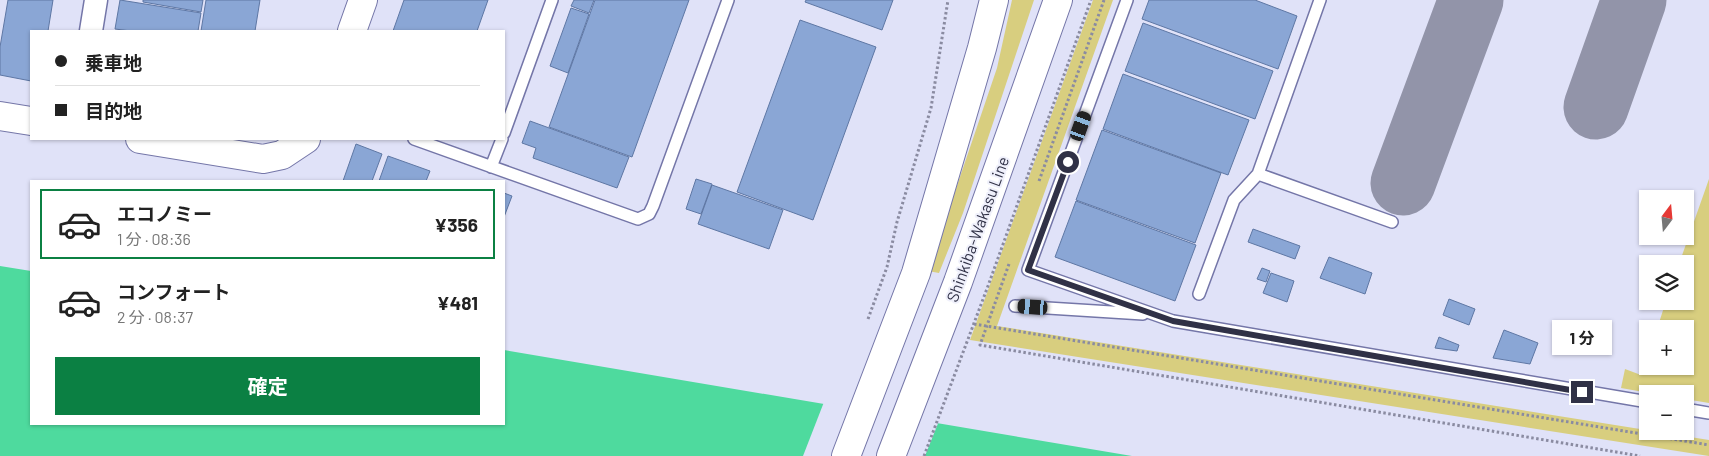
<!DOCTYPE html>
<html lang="ja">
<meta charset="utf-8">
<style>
:root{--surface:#fff;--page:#f2f2f2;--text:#222;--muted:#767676;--line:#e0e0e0;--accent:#0b8043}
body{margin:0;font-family:Barlow,"Noto Sans JP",sans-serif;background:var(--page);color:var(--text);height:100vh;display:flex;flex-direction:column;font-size:19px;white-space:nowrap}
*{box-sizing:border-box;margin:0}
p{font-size:16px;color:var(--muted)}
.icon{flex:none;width:28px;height:28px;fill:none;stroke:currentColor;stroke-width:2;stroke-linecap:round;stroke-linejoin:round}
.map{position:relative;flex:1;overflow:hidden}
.sheet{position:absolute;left:30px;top:180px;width:475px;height:245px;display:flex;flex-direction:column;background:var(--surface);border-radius:0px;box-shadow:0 1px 4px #0004}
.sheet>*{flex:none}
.hud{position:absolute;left:30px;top:30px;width:475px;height:110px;border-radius:0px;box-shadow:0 1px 4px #0004;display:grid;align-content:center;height:110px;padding:0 25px;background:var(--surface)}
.needle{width:32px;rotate:16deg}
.fabs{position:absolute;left:1639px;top:190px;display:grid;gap:10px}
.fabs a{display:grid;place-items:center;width:55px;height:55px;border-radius:0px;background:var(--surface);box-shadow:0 1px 4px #0004;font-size:25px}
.end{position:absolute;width:22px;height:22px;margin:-11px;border:6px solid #303146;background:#fff;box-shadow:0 0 0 2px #fff}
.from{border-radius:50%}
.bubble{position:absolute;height:35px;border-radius:0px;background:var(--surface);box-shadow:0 1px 4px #0004;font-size:16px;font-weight:700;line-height:35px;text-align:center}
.car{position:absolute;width:15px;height:30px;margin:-15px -8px;border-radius:6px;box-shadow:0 0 4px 1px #0007;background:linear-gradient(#222 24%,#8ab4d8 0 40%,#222 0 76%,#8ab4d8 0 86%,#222 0)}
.hud b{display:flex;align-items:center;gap:18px;height:48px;font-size:19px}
.hud b+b{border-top:1px solid var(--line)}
.hud i{width:12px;height:12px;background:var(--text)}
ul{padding:9px 0 0;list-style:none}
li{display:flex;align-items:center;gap:15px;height:70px;margin:0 10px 8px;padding:0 15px;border:2px solid transparent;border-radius:0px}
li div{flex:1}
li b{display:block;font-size:19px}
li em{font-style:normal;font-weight:700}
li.current{border-color:var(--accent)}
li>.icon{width:45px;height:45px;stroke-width:1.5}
.cta{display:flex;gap:10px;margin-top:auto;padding:10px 25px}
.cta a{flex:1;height:58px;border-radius:0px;background:var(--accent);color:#fff;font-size:20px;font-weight:700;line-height:58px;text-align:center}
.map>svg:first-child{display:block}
.green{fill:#d8ce7f}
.water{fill:#4eda9e}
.pier{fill:#e0e2f8}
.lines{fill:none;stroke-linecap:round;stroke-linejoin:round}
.taxiway{stroke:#9294a9;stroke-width:65}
.building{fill:#8aa6d5;stroke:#5e77a4}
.lane-casing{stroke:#7476a8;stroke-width:14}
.street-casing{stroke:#7476a8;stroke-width:25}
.secondary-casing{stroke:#7476a8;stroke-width:30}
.path{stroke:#8a8ba1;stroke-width:3;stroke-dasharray:2.5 2.5;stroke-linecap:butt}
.lane{stroke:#fff;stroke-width:11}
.street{stroke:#fff;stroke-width:22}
.secondary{stroke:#fff;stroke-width:28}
.route{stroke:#303146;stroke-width:6}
.labels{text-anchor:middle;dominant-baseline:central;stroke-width:4;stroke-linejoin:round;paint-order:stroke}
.street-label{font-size:16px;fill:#303146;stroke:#eff0fb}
</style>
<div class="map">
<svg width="1709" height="456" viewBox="0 0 1709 456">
<rect width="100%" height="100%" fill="#e0e2f8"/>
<!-- green -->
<path class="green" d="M 1012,0 L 1034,0 L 963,213 L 939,273 L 928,271 L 997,68 Z
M 1093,0 L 1113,0 L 997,326 L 1709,440 L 1709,456 L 970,340 Z
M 1709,179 L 1709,403 L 1685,399 L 1685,394 L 1655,394 L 1621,388 L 1625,369 L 1641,375 L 1647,356 L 1648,366 L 1685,366 L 1685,329 L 1657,329 L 1666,301 L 1685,301 L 1685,264 L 1679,264 Z"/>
<!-- water -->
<path class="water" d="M 0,266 L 31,271 L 31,424 L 504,424 L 504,350 L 1132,456 L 0,456 Z"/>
<!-- pier -->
<path class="pier" d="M 824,402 L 939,421 L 925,456 L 803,456 Z"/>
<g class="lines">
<!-- taxiway -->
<path class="taxiway" d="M 1596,107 L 1634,0
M 1403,183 L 1471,0"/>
</g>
<!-- building -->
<path class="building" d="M 8,0 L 53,0 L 48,31 L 31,31 L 31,81 L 0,75 L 0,47 Z
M 120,0 L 201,13 L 198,31 L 131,31 L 115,29 Z
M 143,0 L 203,0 L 201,12 L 143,2 Z
M 206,0 L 260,0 L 255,31 L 201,31 Z
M 404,0 L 488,0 L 477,31 L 393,31 Z
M 574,0 L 594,0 L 589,13 L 571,6 Z
M 595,0 L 689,0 L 632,157 L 549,127 Z
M 806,0 L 893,0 L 882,30 L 805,2 Z
M 1149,0 L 1255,0 L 1297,16 L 1278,69 L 1142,19 Z
M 571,8 L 589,14 L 568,73 L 550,66 Z
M 800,20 L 876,47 L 813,220 L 737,192 Z
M 1143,23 L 1273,71 L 1255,119 L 1125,71 Z
M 1123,74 L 1249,120 L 1228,175 L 1103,129 Z
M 530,121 L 629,157 L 617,188 L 533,158 L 536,148 L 522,143 Z
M 1102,130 L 1221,173 L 1195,243 L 1076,200 Z
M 356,144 L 382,154 L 372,181 L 343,181 Z
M 388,156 L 430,171 L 426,181 L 379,181 Z
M 696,179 L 712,184 L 701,214 L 686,209 Z
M 712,185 L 783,210 L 769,249 L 698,224 Z
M 504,193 L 512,196 L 504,217 Z
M 1076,201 L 1196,245 L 1175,301 L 1055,257 Z
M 1253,229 L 1300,246 L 1295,259 L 1248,242 Z
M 1329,257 L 1372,273 L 1365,294 L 1320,278 Z
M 1262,268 L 1270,271 L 1266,282 L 1257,279 Z
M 1271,273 L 1294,281 L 1287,302 L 1263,293 Z
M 1449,299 L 1475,309 L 1469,325 L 1443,315 Z
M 1504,330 L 1538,343 L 1530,364 L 1493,358 Z
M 1439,337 L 1459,345 L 1457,351 L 1435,348 Z"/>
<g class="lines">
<!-- lane casing -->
<g class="lane-casing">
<path id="lane" d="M 1127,0 L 1028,270 L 1173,321 L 1648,402
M 504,133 L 552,0
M 414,139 L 638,219 L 649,214 L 653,206 L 728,0
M 491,167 L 502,139
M 1258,174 L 1392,222
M 1199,294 L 1234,200 L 1258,174 L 1320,0
M 1015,306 L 1143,314
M 1685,409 L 1709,413"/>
</g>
<!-- street casing -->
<g class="street-casing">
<path id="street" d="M 91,31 L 96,0"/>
</g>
<!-- secondary casing -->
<g class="secondary-casing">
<path id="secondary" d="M 352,31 L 363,0
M 0,116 L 31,121
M 140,139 L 263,159 L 282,155 L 306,139
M 846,456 L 916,273 L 982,48 L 994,0
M 891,456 L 958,282 L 1058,0"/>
</g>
<!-- path -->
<path class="path" d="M 1039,181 L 1104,0
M 1009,264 L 980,345 L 1640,456
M 868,319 L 887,267 L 897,222 L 931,108 L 948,0
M 974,324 L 1709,445
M 924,456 L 988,286 L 1091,0"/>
<!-- lane -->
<use href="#lane" class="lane"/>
<!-- street -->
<use href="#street" class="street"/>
<!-- secondary -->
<use href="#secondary" class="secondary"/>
</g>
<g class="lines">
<!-- route -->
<path class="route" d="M 1068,162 L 1028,270 L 1173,321 L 1582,392"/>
</g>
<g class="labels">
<!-- street labels -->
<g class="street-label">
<text transform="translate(977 229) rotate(-70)">Shinkiba-Wakasu Line</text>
</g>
</g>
</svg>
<div class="fabs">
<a><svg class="needle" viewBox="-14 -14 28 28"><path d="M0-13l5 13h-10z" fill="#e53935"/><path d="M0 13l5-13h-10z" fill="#767676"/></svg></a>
<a><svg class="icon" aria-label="layers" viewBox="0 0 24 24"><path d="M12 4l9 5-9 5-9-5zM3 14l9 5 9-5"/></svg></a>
<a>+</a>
<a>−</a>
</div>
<i class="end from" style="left:1068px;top:162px"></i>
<i class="end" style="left:1582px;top:392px"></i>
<div class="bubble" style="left:1552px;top:320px;width:60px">1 分</div>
<i class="car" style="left:1081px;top:126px;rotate:20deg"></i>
<i class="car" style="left:1033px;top:307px;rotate:274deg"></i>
<div class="hud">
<b><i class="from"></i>乗車地</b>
<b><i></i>目的地</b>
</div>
<section class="sheet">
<ul>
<li class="current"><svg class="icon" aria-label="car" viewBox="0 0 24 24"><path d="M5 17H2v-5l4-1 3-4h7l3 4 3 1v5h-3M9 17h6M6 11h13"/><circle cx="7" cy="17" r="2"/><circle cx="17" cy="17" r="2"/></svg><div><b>エコノミー</b><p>1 分 · 08:36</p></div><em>¥356</em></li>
<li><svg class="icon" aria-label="car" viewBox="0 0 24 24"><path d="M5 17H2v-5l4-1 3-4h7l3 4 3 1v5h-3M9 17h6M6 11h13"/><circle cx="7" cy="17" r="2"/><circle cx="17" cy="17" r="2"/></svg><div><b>コンフォート</b><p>2 分 · 08:37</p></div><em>¥481</em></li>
</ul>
<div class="cta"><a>確定</a></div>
</section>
</div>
